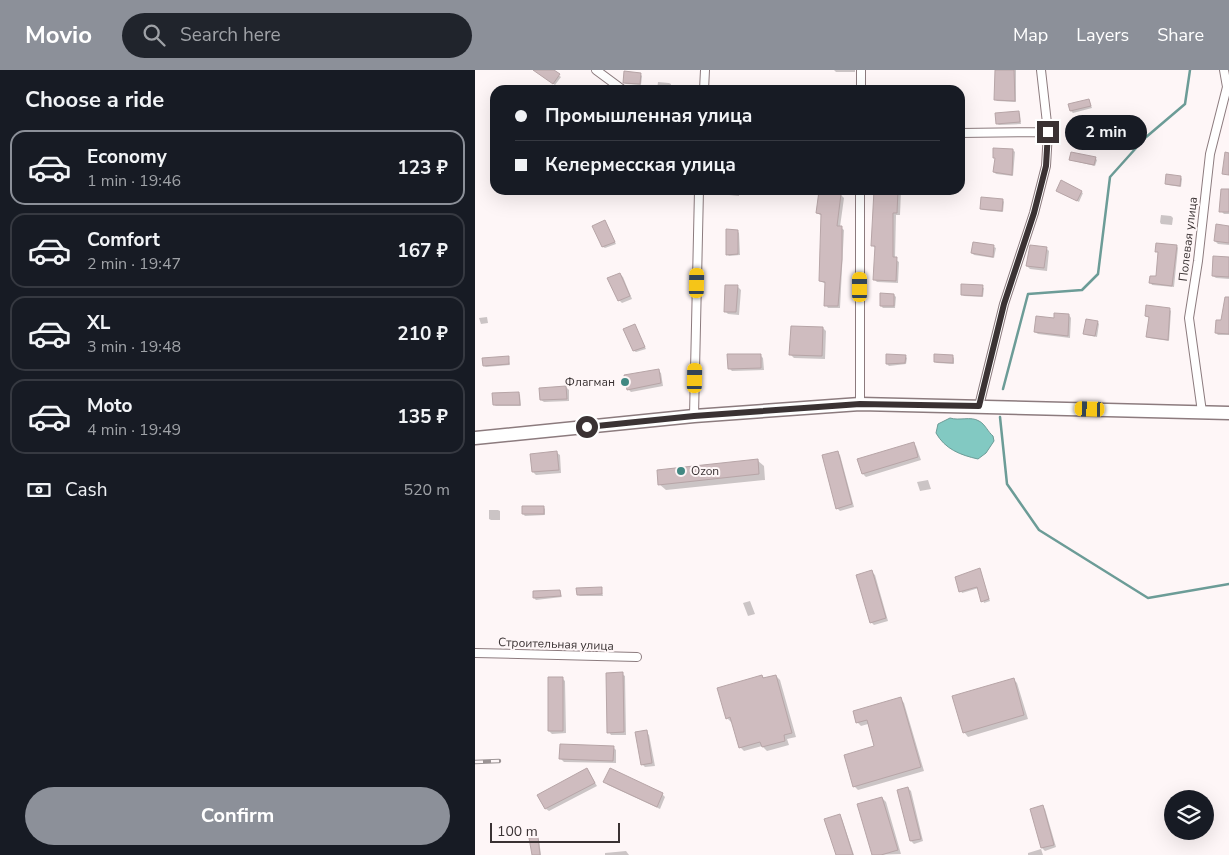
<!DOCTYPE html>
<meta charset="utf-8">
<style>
:root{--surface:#171b24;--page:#20242c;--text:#f1f3f6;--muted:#9ea1a6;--line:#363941;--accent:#8c9099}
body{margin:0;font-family:"Nunito Sans",sans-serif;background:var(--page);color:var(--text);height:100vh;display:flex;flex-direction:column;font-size:19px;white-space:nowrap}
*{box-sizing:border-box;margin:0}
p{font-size:16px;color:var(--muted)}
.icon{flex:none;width:28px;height:28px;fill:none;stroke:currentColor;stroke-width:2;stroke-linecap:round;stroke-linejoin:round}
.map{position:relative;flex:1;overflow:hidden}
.panel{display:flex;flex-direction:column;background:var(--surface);width:475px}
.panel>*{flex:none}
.hud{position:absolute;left:15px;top:15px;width:475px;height:110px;border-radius:15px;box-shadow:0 5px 20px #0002;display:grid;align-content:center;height:110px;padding:0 25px;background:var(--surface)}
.buttons{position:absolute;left:689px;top:720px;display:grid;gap:10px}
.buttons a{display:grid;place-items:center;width:50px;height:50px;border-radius:50%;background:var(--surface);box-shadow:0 5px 20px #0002;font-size:25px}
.scale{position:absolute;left:15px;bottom:12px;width:130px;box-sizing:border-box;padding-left:5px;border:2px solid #3a3233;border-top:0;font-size:14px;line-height:18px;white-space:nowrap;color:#3a3233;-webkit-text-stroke:4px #fef6f7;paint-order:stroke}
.end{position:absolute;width:22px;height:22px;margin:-11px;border:6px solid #3a3233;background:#fff;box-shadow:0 0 0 2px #fff}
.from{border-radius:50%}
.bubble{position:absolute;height:35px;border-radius:18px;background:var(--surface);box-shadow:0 5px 20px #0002;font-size:16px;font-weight:700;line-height:35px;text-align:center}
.car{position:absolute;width:15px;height:30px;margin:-15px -8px;border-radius:6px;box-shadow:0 0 4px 1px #0007;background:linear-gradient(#f5c518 24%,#345 0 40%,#f5c518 0 76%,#345 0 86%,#f5c518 0)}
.hud b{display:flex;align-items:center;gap:18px;height:48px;font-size:19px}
.hud b+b{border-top:1px solid var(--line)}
.hud i{width:12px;height:12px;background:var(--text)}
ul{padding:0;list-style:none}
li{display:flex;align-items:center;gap:15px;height:75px;margin:0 10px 8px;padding:0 15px;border:2px solid var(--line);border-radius:15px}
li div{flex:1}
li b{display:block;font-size:19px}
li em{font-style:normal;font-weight:700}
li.current{border-color:var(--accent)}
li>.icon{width:45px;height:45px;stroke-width:1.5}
h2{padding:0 25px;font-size:22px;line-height:60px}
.pay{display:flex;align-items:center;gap:12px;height:55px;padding:0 25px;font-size:19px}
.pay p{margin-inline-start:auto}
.cta{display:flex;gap:10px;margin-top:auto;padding:10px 25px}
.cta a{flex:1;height:58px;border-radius:30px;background:var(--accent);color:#fff;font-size:20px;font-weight:700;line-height:58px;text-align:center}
header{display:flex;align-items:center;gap:30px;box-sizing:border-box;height:70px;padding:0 25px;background:var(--accent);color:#fff}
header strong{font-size:24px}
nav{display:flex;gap:28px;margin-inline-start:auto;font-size:18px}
.search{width:350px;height:45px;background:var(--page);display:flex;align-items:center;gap:12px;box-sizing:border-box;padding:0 18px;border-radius:28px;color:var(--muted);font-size:19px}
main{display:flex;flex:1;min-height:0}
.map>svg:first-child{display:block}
.water{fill:#82c9c2;stroke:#6c9c97}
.shadow{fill:#0003}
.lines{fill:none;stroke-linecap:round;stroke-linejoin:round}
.stream{stroke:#6c9c97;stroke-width:2.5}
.building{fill:#cfbcbf;stroke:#b7a5a7}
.minor-casing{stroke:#8c7b7e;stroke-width:10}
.primary-casing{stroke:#8c7b7e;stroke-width:15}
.minor{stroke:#fff;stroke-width:8}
.primary{stroke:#fff;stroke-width:12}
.rail-casing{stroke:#9b9394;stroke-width:4.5}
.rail{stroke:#fef6f7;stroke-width:2.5;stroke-dasharray:8;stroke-linecap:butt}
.route{stroke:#3a3233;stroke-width:6}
.poi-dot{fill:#418882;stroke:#fef6f7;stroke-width:2}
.labels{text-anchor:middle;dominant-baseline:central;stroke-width:4;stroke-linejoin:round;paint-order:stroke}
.street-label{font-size:12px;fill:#3a3233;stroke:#fef6f7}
.poi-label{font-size:12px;fill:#3a3233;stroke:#fef6f7;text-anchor:end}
</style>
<header>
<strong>Movio</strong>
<div class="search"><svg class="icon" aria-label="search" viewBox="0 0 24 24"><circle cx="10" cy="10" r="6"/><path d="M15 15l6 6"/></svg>Search here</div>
<nav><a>Map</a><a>Layers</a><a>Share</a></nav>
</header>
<main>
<section class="panel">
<h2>Choose a ride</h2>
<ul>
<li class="current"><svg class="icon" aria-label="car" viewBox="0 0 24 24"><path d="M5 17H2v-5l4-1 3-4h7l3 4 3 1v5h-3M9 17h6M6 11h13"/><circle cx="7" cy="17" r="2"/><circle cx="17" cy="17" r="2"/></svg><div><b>Economy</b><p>1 min · 19:46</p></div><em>123 ₽</em></li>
<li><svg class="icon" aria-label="car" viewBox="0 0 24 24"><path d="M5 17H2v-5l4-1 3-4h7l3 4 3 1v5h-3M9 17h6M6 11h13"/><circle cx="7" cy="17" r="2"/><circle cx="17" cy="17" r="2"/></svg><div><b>Comfort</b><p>2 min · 19:47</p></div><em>167 ₽</em></li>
<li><svg class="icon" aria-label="car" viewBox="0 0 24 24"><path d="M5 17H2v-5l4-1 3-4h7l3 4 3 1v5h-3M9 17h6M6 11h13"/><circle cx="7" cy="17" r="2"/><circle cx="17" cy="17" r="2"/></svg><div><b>XL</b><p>3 min · 19:48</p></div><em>210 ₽</em></li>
<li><svg class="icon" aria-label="car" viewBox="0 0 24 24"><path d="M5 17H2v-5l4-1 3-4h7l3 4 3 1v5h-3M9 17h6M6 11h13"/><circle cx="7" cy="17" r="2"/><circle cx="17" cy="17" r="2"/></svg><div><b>Moto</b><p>4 min · 19:49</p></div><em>135 ₽</em></li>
</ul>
<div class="pay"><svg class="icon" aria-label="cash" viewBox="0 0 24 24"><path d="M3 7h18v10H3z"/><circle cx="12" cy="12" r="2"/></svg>Cash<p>520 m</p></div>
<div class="cta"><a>Confirm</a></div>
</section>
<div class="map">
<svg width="754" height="785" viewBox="0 0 754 785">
<rect width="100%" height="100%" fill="#fef6f7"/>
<!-- water -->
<path class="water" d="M 475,348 C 484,351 496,346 504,351 C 510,354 513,362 518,366 L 519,371 L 511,383 L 503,389 C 485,385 470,379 461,363 L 463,354 Z"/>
<!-- shadow -->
<path class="shadow" d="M 64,0 L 77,0 L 86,7 L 80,15 L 65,4 Z
M 359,0 L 380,0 L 380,2 L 361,2 Z
M 521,0 L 541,0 L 541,32 L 522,31 L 520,29 Z
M 165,4 L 167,6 L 166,15 L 151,14 L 149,12 Z
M 183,12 L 194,13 L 196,14 L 195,20 L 182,20 Z
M 614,30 L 617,38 L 598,43 L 596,41 L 595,35 Z
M 543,42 L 545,44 L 546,54 L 524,55 L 522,54 Z
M 538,80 L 540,82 L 538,106 L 521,104 L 519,102 L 521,89 L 519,87 Z
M 620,88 L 622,90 L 620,96 L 595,90 Z
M 706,107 L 707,109 L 706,117 L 693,115 L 691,114 Z
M 252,120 L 264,120 L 264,126 L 254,125 Z
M 400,120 L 426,121 L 425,145 L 421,145 L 420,189 L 424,192 L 423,213 L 402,212 L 399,209 L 401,179 L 397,175 Z
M 754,121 L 754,144 L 749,144 L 746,141 Z
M 584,122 L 606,122 L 608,123 L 604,132 Z
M 366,125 L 369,128 L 365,157 L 369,160 L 365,238 L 353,238 L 351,235 L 351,214 L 345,211 L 347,146 L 342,143 Z
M 528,130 L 529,132 L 528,142 L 508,140 L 506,139 Z
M 686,145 L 696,146 L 698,148 L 697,155 L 686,154 L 685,152 Z
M 130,151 L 141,174 L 130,178 L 128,177 Z
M 754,157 L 754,175 L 743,174 L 740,171 Z
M 262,161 L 264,163 L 265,185 L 254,186 L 252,184 Z
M 499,173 L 519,177 L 521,178 L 519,188 L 499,185 L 497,183 Z
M 702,176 L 703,178 L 699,217 L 677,215 L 676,213 L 682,208 L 684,183 L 681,181 Z
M 571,178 L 574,181 L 572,201 L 555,199 L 552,196 Z
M 754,188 L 754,209 L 741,208 L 738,206 Z
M 145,204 L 148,207 L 157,229 L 147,233 L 144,230 Z
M 251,216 L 263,217 L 266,220 L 264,245 L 253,244 L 250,241 Z
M 507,217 L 509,218 L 508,227 L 489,226 L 487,224 Z
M 419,225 L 421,227 L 420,238 L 408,238 L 406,236 Z
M 751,227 L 754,227 L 754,265 L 743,265 L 741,263 L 747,252 Z
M 694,239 L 696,241 L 694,271 L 674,268 L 672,266 L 675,248 L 671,246 Z
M 594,245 L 596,248 L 595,268 L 563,264 L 560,262 L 580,249 Z
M 4,248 L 12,247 L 13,253 L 6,254 Z
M 623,252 L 624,254 L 622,267 L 611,265 L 610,264 Z
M 160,256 L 171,279 L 161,282 L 159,281 Z
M 348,258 L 351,261 L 350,289 L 319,288 L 316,285 Z
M 285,285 L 288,288 L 289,300 L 257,301 L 254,298 Z
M 430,286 L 432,288 L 431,294 L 414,296 L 412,294 Z
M 477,286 L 479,288 L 479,294 L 462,293 L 460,292 Z
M 33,287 L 35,295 L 11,297 L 9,296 Z
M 183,300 L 186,303 L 188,316 L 156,322 L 153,319 Z
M 91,317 L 94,320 L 94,331 L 69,332 L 66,330 Z
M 43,323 L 45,325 L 46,336 L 21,336 L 19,335 Z
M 438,373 L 441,376 L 446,390 L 391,407 L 388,404 L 384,390 Z
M 362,382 L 365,385 L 379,437 L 365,441 L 362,438 Z
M 82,383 L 85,385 L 86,403 L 61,405 L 58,402 Z
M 282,390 L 289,396 L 290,410 L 191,420 L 184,414 Z
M 453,410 L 456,419 L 445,421 L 442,412 Z
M 68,437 L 70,439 L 70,445 L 50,446 L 48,444 Z
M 14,440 L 23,440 L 25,441 L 25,450 L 16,450 L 14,449 Z
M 505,500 L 515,531 L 509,533 L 504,518 L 487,523 L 481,507 Z
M 397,502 L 400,505 L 413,551 L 399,555 L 396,552 Z
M 126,518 L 128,526 L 105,526 L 103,525 Z
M 84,521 L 87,527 L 61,530 L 59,528 L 59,522 Z
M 275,531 L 280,544 L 273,546 L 268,533 Z
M 147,604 L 150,606 L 151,665 L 136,665 L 134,662 Z
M 287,606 L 290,609 L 301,606 L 305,610 L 321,667 L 312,669 L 314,675 L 292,681 L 287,676 L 269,681 L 265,677 L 258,652 L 256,652 L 252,648 Z
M 87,608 L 90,611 L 91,663 L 77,664 L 74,661 Z
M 538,609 L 542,613 L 553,649 L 493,667 L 489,662 Z
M 425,628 L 429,633 L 449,701 L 383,720 L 379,716 L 401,676 L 393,654 L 386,656 L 382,652 Z
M 171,662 L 174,665 L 180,696 L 170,697 L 167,694 Z
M 138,677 L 141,680 L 141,693 L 89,692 L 86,689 Z
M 112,699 L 122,716 L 74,741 L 71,739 Z
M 130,712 L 187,724 L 190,727 L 185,739 L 133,715 Z
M 433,718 L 436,721 L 448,771 L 439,774 L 436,771 Z
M 407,728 L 411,732 L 426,784 L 399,785 Z
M 567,736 L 570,739 L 581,777 L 570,781 L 567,778 Z
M 364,746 L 367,749 L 379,785 L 362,785 Z
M 62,768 L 64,770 L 66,785 L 58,785 Z
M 566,779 L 568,785 L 553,785 L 553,783 Z
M 151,781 L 154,785 L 130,785 L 130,783 Z"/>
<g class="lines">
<!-- stream -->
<path class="stream" d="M 528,319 L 553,224 L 607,220 L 623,204 L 635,107 L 670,68 L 710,34 L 715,0
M 525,347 L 532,414 L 564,460 L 673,528 L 754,514"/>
</g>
<!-- building -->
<path class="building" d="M 58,0 L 79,0 L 85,4 L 78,14 Z
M 520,0 L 539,0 L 540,31 L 519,30 Z
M 149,1 L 166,3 L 165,14 L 148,13 Z
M 614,29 L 616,36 L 595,41 L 593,34 Z
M 544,41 L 545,52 L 521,54 L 520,43 Z
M 518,78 L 538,79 L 537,105 L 518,102 L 520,88 L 518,88 Z
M 596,82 L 621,87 L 619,95 L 594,90 Z
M 750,82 L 754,83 L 754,105 L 747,104 Z
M 691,104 L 706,106 L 705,116 L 690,114 Z
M 586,110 L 607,121 L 602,131 L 581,121 Z
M 746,119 L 754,119 L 754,142 L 744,142 Z
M 399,120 L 423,120 L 422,143 L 418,143 L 418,187 L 422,187 L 421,211 L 398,210 L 400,176 L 396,176 Z
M 344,121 L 366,124 L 362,156 L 367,156 L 367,189 L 363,236 L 349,236 L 350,212 L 344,211 L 346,144 L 341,143 Z
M 506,127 L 528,129 L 527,141 L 505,139 Z
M 130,150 L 140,172 L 127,177 L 117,156 Z
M 741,154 L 754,156 L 754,173 L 739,171 Z
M 251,159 L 263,160 L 263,184 L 251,185 Z
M 498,172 L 519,175 L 518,187 L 496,183 Z
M 681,173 L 702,175 L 697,216 L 674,213 L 675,206 L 681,206 L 683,182 L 680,182 Z
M 555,175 L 572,177 L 569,198 L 551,196 Z
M 738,186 L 754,187 L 754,207 L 737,206 Z
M 145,203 L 155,226 L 143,231 L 132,208 Z
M 486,214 L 508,215 L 507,226 L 486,225 Z
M 250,215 L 263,215 L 261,242 L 249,242 Z
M 405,223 L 419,224 L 419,236 L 405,236 Z
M 750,227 L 754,227 L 754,264 L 740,263 L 741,250 L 746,250 Z
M 671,235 L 695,238 L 693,270 L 671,267 L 674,247 L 670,246 Z
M 579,243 L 594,244 L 593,266 L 559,262 L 561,246 L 579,248 Z
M 611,249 L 623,251 L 620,266 L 608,264 Z
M 160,254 L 170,277 L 158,281 L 148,259 Z
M 316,256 L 348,257 L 347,286 L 314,285 Z
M 252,284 L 286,284 L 286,298 L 253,299 Z
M 411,284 L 431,285 L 430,293 L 411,294 Z
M 459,284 L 478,285 L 478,293 L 459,292 Z
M 34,286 L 34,294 L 8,296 L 7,288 Z
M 184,299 L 186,313 L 152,320 L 149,305 Z
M 91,316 L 92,329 L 65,330 L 64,318 Z
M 44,322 L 45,335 L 18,335 L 17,323 Z
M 439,372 L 443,387 L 387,404 L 382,389 Z
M 82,381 L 84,400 L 57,402 L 55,384 Z
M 363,381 L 377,434 L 361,439 L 347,385 Z
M 283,389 L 284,404 L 183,415 L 182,400 Z
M 47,436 L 69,436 L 69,444 L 47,444 Z
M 505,498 L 514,529 L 506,532 L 502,517 L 484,522 L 480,507 Z
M 397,500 L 411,548 L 395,553 L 381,505 Z
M 127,517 L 127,524 L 102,525 L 101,518 Z
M 85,520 L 86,526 L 58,528 L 58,521 Z
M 148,602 L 149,662 L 132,663 L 131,603 Z
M 287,605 L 288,608 L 301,605 L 317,663 L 309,665 L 310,671 L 287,677 L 285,672 L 264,678 L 255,647 L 251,649 L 242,618 Z
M 73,607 L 88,607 L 88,661 L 73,661 Z
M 539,608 L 549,645 L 488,663 L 477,626 Z
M 426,627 L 446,697 L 378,717 L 369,685 L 399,676 L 392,650 L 381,653 L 378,641 Z
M 172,660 L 177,693 L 166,695 L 160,662 Z
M 85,674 L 139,676 L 138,691 L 84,689 Z
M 112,698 L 120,713 L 70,739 L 62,725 Z
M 135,698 L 188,723 L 182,737 L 128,712 Z
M 433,717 L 446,769 L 435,771 L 422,720 Z
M 407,727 L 423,780 L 406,785 L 397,785 L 382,734 Z
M 568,735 L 579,775 L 566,778 L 555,739 Z
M 365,744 L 378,785 L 361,785 L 349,749 Z
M 63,767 L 65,785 L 57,785 L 54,768 Z"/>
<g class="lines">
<!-- minor casing -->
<g class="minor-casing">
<path id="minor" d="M 121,0 L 148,20
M 229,20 L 230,0
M 386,20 L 386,0
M 485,63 L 573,62
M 385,334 L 385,120
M 504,336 L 529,234 L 559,143 L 571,96 L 573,62 L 566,0
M 727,342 L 714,248 L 723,191 L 735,84 L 752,17 L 749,0
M 219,346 L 224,120
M 0,583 L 162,587"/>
</g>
<!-- primary casing -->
<g class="primary-casing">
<path id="primary" d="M 0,368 L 219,346 L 385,334 L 754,343"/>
</g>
<!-- minor -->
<use href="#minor" class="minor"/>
<!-- primary -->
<use href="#primary" class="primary"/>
<!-- rail casing -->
<g class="rail-casing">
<path id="rail" d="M 0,692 L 24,691"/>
</g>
<!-- rail -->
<use href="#rail" class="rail"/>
</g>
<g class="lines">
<!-- route -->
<path class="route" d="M 112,357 L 219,346 L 385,334 L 504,336 L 529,234 L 559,143 L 571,96 L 573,62"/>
</g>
<!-- markers -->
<g class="poi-dot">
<circle cx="150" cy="312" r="5"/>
<circle cx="206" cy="401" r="5"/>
</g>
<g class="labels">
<!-- street labels -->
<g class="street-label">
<text transform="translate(713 169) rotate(-83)">Полевая улица</text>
<text transform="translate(81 574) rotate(2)">Строительная улица</text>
</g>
<!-- poi labels -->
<g class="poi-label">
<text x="140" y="312">Флагман</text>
<text x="216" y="401" text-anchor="start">Ozon</text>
</g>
</g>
</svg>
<div class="buttons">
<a><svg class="icon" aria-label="layers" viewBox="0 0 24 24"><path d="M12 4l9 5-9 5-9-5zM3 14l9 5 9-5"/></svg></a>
</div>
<div class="scale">100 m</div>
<i class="end from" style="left:112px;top:357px"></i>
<i class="end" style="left:573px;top:62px"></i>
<div class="bubble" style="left:590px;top:45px;width:82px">2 min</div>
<i class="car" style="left:222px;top:213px;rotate:1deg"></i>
<i class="car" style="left:385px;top:217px;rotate:0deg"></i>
<i class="car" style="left:220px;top:308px;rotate:1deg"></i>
<i class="car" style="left:615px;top:339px;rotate:272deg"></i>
<div class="hud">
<b><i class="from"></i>Промышленная улица</b>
<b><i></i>Келермесская улица</b>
</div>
</div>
</main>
